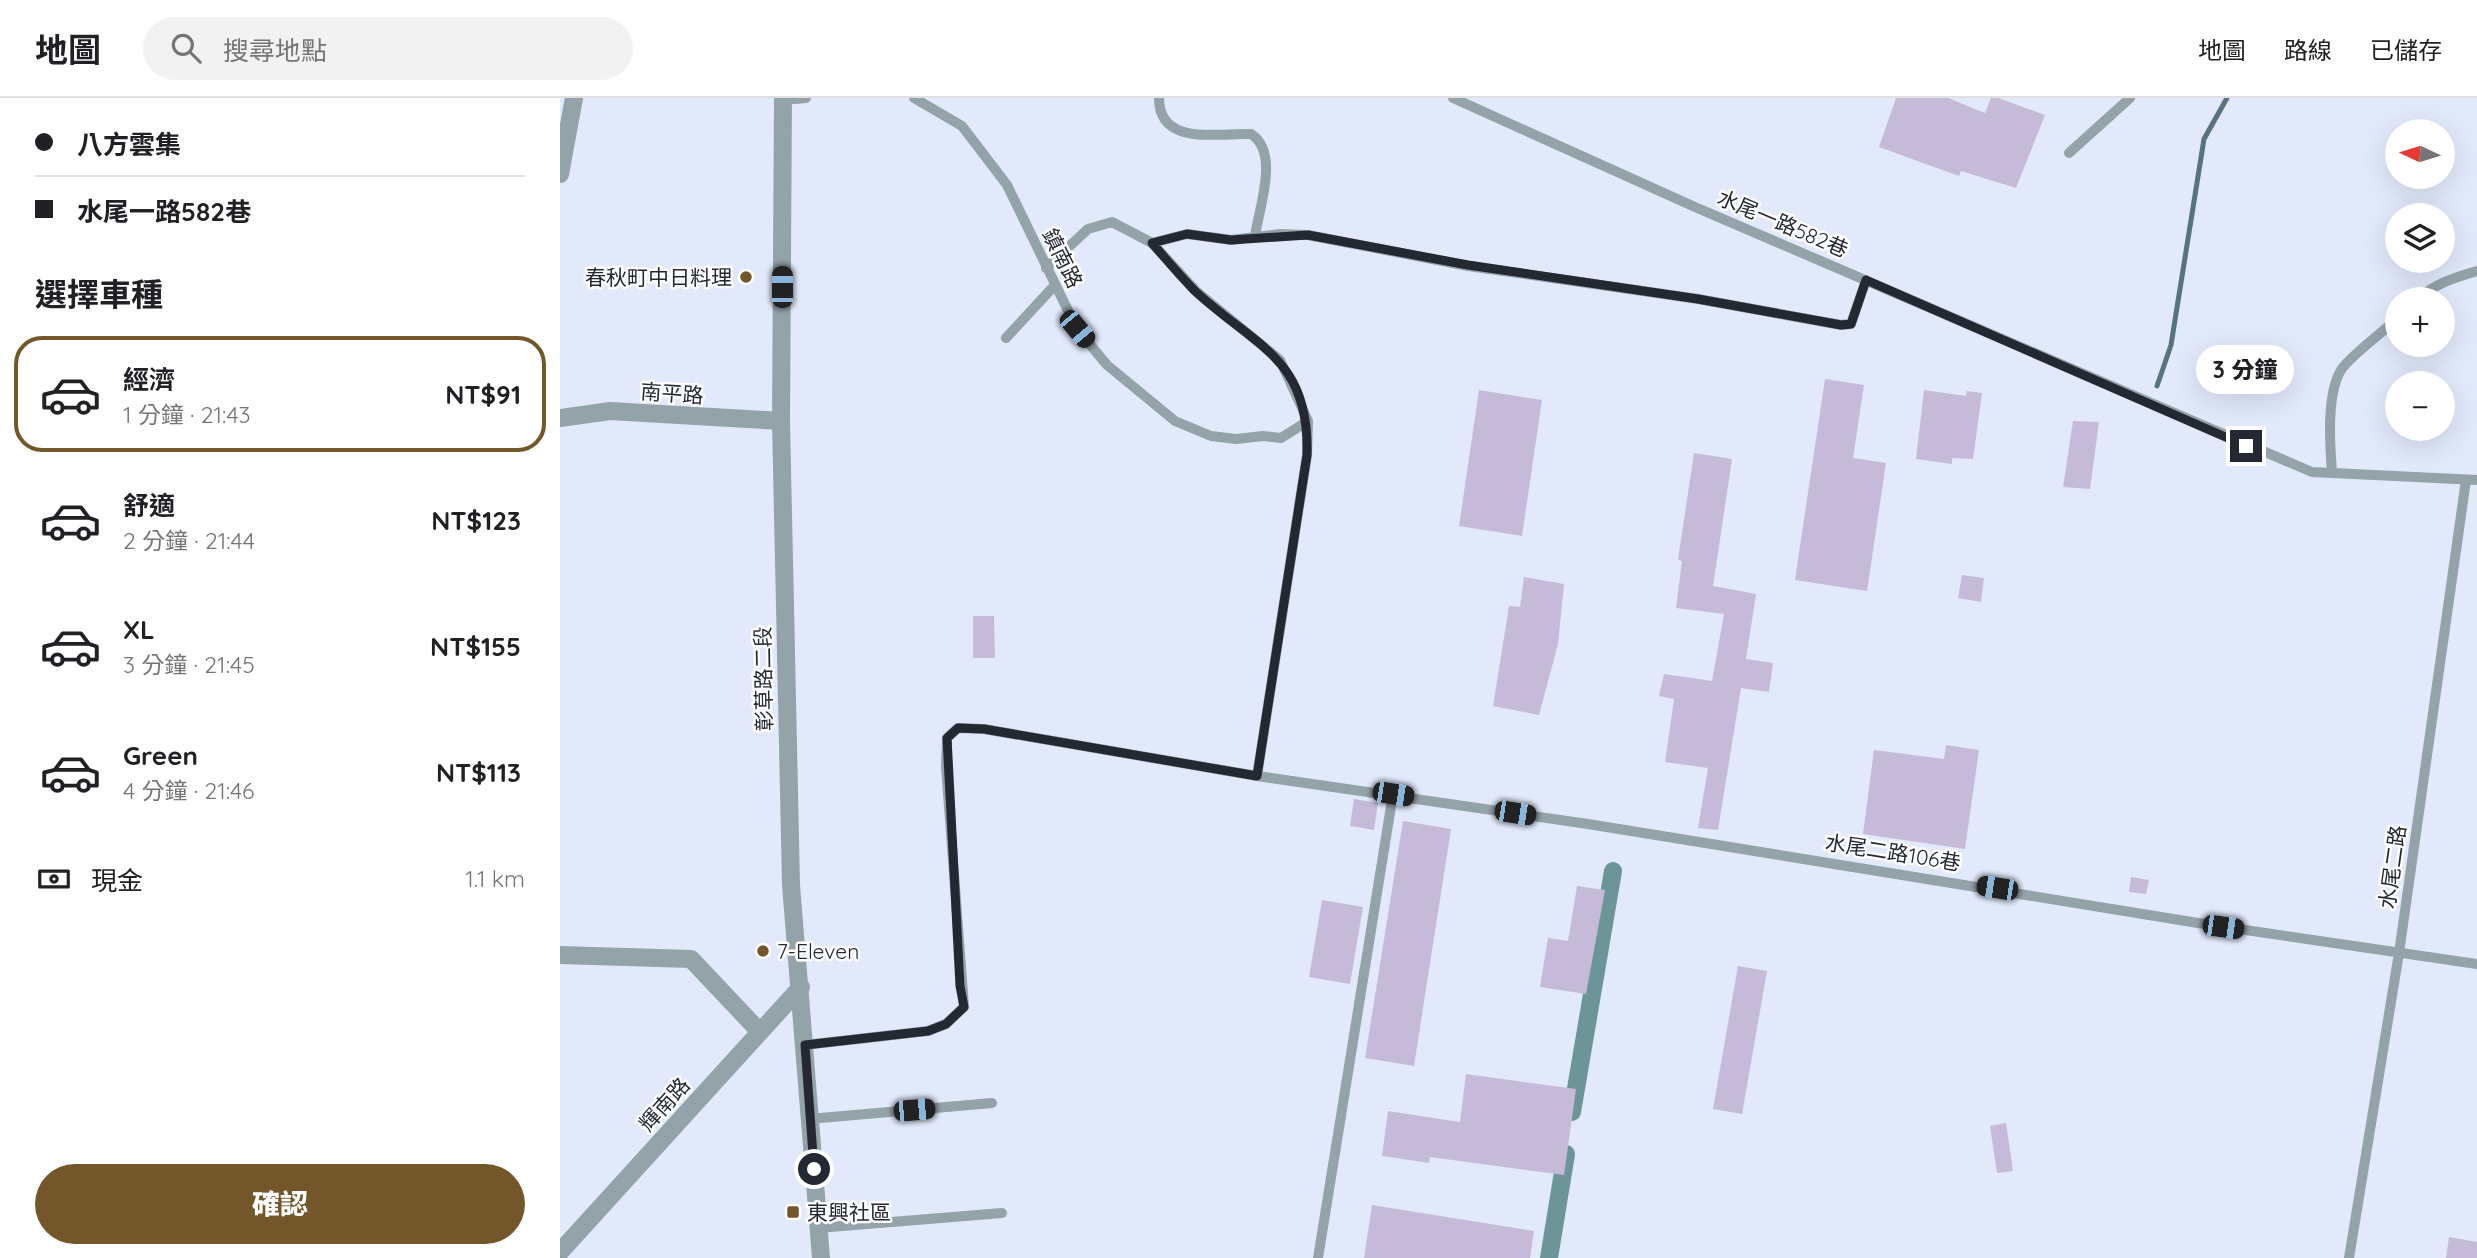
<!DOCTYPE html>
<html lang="zh-TW">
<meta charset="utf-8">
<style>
:root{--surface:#fff;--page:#f2f2f2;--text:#202124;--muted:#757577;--line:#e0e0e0;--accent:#73562a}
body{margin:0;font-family:Quicksand,"Noto Sans TC",sans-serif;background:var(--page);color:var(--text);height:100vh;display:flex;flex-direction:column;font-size:26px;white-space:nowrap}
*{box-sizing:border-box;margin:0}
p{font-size:23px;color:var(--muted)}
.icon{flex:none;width:38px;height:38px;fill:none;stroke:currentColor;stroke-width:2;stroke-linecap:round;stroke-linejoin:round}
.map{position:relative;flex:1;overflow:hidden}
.details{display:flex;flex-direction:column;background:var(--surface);width:560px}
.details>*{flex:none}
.top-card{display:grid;align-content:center;height:154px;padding:0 35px;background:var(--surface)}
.needle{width:46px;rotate:274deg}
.tools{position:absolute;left:1825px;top:21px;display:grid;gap:14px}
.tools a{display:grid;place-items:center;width:70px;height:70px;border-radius:50%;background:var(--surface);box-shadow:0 7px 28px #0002;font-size:35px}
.end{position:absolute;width:32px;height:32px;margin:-16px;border:9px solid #232833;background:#fff;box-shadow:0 0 0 4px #fff}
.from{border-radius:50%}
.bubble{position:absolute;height:49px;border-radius:24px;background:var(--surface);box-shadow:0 7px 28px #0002;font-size:23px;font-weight:800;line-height:49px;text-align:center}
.car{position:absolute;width:21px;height:42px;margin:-21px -10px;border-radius:9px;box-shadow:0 0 5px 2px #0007;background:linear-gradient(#222 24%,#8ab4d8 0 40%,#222 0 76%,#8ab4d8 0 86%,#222 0)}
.top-card b{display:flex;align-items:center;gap:24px;height:66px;font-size:26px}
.top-card b+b{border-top:2px solid var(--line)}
.top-card i{width:18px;height:18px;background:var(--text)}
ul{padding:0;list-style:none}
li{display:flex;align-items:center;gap:21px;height:116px;margin:0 14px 10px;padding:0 21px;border:4px solid transparent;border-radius:28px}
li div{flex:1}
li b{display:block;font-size:26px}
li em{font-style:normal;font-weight:800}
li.active{border-color:var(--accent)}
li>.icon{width:63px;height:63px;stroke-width:1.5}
h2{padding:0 35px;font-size:32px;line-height:84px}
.pay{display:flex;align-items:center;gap:18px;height:77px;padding:0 35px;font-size:26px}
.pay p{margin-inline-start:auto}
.cta{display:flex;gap:14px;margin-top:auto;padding:14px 35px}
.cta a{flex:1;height:80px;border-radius:42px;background:var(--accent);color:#fff;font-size:28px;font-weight:800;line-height:80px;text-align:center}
header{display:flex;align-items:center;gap:42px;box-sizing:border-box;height:98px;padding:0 35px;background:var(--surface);border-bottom:2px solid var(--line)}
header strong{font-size:33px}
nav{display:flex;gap:38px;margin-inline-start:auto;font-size:24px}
.search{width:490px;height:63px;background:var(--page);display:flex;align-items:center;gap:18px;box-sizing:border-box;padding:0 24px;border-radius:38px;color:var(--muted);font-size:26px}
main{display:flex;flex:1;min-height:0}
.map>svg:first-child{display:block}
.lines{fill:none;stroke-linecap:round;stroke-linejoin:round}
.stream{stroke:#56747a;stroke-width:5}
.canal{stroke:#6c9598;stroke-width:18}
.building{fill:#c5bbd9}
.service{stroke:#94a2aa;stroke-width:10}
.minor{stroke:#94a2aa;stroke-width:18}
.tertiary{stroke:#94a2aa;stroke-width:18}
.route{stroke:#232833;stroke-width:9}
.poi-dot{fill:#73562a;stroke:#fff;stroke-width:2.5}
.labels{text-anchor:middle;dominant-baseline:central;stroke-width:5;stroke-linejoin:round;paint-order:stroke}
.street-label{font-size:21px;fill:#232833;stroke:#fff}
.poi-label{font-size:21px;fill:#232833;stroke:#fff;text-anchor:start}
</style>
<header>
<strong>地圖</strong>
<div class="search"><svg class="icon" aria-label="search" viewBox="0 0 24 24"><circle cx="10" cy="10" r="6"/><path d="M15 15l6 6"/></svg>搜尋地點</div>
<nav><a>地圖</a><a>路線</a><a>已儲存</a></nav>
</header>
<main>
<section class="details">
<div class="top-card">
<b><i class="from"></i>八方雲集</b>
<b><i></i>水尾一路582巷</b>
</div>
<h2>選擇車種</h2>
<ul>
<li class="active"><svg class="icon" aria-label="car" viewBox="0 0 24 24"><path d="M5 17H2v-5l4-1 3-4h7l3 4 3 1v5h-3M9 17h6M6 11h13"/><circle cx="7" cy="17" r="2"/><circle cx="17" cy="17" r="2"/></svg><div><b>經濟</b><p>1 分鐘 · 21:43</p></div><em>NT$91</em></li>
<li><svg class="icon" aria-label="car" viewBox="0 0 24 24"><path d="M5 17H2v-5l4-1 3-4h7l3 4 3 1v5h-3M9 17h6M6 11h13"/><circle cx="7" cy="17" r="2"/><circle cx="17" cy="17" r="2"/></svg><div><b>舒適</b><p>2 分鐘 · 21:44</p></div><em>NT$123</em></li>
<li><svg class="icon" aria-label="car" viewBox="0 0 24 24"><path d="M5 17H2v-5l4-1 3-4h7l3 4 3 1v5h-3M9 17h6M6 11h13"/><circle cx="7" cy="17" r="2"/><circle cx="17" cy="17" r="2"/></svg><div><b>XL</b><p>3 分鐘 · 21:45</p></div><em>NT$155</em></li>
<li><svg class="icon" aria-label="car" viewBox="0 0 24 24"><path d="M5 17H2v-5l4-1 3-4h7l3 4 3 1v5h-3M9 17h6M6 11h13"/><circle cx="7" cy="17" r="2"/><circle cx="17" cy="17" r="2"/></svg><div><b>Green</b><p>4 分鐘 · 21:46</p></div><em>NT$113</em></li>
</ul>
<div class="pay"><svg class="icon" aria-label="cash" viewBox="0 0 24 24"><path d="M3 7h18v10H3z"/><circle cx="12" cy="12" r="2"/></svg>現金<p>1.1 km</p></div>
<div class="cta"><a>確認</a></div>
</section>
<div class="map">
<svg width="1917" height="1160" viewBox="0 0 1917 1160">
<rect width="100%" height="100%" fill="#e1e9fb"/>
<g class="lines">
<!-- stream -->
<path class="stream" d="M 1597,288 L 1611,247 L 1644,41 L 1667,0"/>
<!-- canal -->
<path class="canal" d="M 1012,1014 L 1053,773
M 989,1160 L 1006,1056"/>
</g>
<!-- building -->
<path class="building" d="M 1336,0 L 1388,0 L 1425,15 L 1431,0 L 1438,0 L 1485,17 L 1456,90 L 1401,73 L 1399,78 L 1319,49 Z
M 1265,281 L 1304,287 L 1293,360 L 1326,365 L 1307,493 L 1235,482 Z
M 919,292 L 982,302 L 962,438 L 899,428 Z
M 1364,292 L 1406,298 L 1407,293 L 1422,295 L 1413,361 L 1392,360 L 1392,366 L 1356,361 Z
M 1513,323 L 1539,324 L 1530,391 L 1503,389 Z
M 1134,355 L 1172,361 L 1153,488 L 1196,496 L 1186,561 L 1213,565 L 1209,594 L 1181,590 L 1158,732 L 1138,730 L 1148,670 L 1105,664 L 1114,601 L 1099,598 L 1104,576 L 1152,583 L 1164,516 L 1116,510 L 1122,463 L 1118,462 Z
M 1402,477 L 1424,480 L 1421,504 L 1398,500 Z
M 964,479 L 1004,486 L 998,546 L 979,617 L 933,608 L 949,508 L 960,509 Z
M 413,518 L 434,518 L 435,560 L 413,560 Z
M 1386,647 L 1419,652 L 1405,751 L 1303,736 L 1314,652 L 1384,661 Z
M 794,701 L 818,705 L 814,732 L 790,728 Z
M 843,723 L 891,731 L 854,968 L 805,960 Z
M 1571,779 L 1589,782 L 1586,796 L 1569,794 Z
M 1017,788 L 1045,792 L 1026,896 L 980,889 L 988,840 L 1008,843 Z
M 762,802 L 803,809 L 790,886 L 749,879 Z
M 1178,868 L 1207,873 L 1182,1016 L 1153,1011 Z
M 906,976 L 1016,991 L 1004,1077 L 870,1059 L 869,1065 L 822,1058 L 828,1013 L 900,1024 Z
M 1446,1025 L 1453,1073 L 1437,1075 L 1430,1028 Z
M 812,1107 L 974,1133 L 970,1160 L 804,1160 Z
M 1889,1139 L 1917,1144 L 1917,1160 L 1886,1160 Z"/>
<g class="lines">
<!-- service -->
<path class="service" d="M 354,0 L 402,28 L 447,87 L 517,231 L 547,267 L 615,323 L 651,338 L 676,341 L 703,338 L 721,340 L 748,323
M 599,0 C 599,48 656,35 691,36 C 720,54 699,110 695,138
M 893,0 L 1135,109 L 1752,374 L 1917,382
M 223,2 L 246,0
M 1509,55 L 1570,0
M 592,145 L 627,136 L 671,142 L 720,136 L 748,137 L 908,168 L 1138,201 L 1281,227 L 1291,226 L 1306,182
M 486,170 L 528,131 L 552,124 L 592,145 L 636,193 L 720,262 L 748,323 L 747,357 L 697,678
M 1858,201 C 1874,186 1896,179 1917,173
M 446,240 L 495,187
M 1772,375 C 1770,348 1766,297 1781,272 C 1789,259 1824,233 1838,220
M 245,947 L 368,933 L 386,926 L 404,909 L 386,669 L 387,640 L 398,630 L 424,631 L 697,678 L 1028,726 L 1638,825 L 1917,866
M 249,1021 L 432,1005
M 258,1130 L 442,1115
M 758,1160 L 833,696
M 1789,1160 L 1839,855 L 1906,382"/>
<!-- minor -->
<path class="minor" d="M 0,76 L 14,0
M 0,320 L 50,313 L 221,323
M 0,857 L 131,861 L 200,934
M 0,1154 L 241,889"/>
<!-- tertiary -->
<path class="tertiary" d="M 223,0 L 221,323 L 231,787 L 261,1160"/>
</g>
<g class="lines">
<!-- route -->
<path class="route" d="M 254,1071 L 245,947 L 368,933 L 386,926 L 404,909 L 400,888 L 387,640 L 398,630 L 424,631 L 697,678 L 747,357 C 750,259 695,249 635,193 C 620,178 606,161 592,145 L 627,136 L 671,142 L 748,137 L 908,167 L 1138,201 L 1281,227 L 1291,226 L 1306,182 L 1686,348"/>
</g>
<!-- markers -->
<g class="poi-dot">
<circle cx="186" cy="179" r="7"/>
<circle cx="203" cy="853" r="7"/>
<rect x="226" y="1107" width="14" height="14" rx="3.5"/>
</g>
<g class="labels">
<!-- street labels -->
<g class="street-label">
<text transform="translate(1223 125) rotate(23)">水尾一路582巷</text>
<text transform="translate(503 160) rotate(64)">鎮南路</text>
<text transform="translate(112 295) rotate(4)">南平路</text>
<text transform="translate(203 581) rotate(-91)">彰草路二段</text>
<text transform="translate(1333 754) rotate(9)">水尾二路106巷</text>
<text transform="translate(1832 769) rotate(-82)">水尾二路</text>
<text transform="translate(104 1006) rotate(-48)">輝南路</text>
</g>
<!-- poi labels -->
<g class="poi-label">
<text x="172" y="179" text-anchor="end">春秋町中日料理</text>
<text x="217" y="853">7-Eleven</text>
<text x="247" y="1114">東興社區</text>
</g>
</g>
</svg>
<div class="tools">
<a><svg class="needle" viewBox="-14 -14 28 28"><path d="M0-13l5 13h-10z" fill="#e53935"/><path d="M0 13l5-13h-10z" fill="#757577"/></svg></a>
<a><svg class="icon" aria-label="layers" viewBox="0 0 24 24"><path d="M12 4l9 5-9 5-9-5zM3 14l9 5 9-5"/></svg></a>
<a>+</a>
<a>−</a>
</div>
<i class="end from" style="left:254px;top:1071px"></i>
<i class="end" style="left:1686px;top:348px"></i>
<div class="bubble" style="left:1636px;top:247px;width:98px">3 分鐘</div>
<i class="car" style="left:222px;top:189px;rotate:0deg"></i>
<i class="car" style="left:517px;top:231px;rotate:140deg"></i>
<i class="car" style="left:833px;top:696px;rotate:99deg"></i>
<i class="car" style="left:955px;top:715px;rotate:99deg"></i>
<i class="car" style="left:1437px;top:790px;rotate:279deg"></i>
<i class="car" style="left:1663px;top:829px;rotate:98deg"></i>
<i class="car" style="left:354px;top:1012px;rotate:85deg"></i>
</div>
</main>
